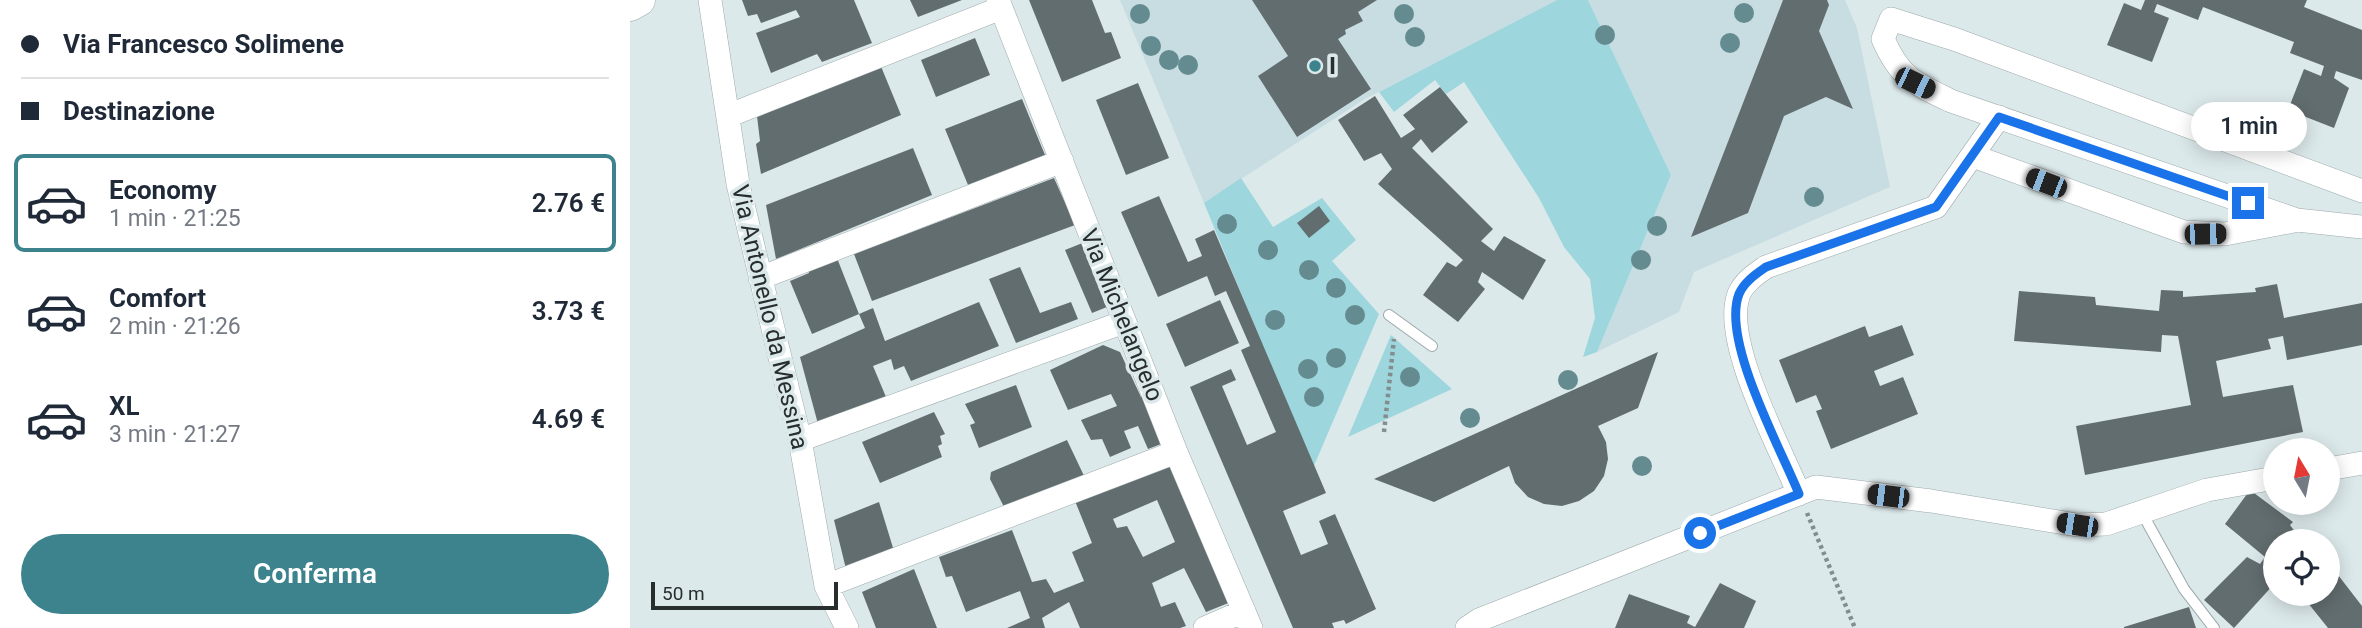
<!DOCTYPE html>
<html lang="it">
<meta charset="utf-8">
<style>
:root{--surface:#fff;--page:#f6f6f7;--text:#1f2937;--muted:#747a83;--line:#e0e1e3;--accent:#3c838d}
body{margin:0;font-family:Roboto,sans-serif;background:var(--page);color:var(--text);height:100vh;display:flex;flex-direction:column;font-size:26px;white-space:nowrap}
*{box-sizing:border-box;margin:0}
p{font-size:23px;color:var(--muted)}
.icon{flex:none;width:38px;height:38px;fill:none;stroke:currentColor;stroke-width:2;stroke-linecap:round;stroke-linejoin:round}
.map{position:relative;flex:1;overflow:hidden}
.details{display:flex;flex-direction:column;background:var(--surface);width:630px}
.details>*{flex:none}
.top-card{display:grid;align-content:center;height:154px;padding:0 21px;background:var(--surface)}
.needle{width:46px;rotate:350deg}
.fabs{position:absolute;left:1633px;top:438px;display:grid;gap:14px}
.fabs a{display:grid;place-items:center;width:77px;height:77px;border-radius:50%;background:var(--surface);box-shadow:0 4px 18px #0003;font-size:35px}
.scale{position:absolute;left:21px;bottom:18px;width:187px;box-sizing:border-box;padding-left:7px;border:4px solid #282d2d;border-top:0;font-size:19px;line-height:24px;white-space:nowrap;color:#282d2d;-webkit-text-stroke:5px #dce9eb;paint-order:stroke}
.end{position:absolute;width:32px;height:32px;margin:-16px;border:9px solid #1a73e8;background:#fff;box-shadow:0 0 0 4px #fff}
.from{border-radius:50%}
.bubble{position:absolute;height:49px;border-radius:24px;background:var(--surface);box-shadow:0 4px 18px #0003;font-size:23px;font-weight:600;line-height:49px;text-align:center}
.car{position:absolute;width:21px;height:42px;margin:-21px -10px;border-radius:9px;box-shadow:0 0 5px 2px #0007;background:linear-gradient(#222 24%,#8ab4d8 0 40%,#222 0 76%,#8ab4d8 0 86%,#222 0)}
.top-card b{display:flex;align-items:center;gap:24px;height:66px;font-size:26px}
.top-card b+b{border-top:2px solid var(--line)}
.top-card i{width:18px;height:18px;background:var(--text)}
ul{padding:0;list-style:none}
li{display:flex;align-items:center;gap:21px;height:98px;margin:0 14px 10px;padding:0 7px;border:4px solid transparent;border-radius:10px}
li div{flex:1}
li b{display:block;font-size:26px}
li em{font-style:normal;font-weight:600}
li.active{border-color:var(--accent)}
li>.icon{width:63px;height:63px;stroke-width:1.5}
.action{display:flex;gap:14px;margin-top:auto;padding:14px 21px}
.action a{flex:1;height:80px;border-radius:42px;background:var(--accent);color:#fff;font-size:28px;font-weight:600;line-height:80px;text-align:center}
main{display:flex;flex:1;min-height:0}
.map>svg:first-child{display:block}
.built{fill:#c8dde1}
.green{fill:#9ed6de}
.building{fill:#626d6f;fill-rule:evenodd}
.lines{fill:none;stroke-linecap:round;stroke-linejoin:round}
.lane-casing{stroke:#9da9aa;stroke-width:12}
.street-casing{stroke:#9da9aa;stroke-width:24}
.secondary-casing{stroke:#9da9aa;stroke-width:33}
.path{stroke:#848d8e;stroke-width:4.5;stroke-dasharray:3.5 3.5;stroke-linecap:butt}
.lane{stroke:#fff;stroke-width:10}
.street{stroke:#fff;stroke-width:23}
.secondary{stroke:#fff;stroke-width:32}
.tree{fill:#638b90}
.route{stroke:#1a73e8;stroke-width:9}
.poi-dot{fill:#3c838d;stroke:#dce9eb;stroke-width:2.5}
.labels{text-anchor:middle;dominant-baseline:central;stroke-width:7;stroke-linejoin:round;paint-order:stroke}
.poi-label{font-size:24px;font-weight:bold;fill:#282d2d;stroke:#dce9eb;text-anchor:start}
.street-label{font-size:24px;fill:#282d2d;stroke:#dce9eb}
</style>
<main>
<section class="details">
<div class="top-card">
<b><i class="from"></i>Via Francesco Solimene</b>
<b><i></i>Destinazione</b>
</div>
<ul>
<li class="active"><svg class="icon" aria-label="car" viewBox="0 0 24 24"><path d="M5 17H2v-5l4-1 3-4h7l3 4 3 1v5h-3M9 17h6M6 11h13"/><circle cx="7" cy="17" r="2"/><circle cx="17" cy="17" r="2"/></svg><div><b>Economy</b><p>1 min · 21:25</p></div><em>2.76 €</em></li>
<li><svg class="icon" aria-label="car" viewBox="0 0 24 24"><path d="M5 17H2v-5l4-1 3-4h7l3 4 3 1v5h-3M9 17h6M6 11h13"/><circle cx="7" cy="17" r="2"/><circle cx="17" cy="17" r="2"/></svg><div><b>Comfort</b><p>2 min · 21:26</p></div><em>3.73 €</em></li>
<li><svg class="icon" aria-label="car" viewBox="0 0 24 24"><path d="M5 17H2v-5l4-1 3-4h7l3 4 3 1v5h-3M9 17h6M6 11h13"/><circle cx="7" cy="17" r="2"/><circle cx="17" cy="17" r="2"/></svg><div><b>XL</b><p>3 min · 21:27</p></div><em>4.69 €</em></li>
</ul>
<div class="action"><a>Conferma</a></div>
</section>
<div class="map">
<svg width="1732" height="628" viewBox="0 0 1732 628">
<rect width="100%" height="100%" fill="#dce9eb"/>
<!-- built -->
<path class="built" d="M 490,0 L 927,0 L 735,99 L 574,203 Z
M 958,0 L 1215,0 L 1227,28 L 1260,187 L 1064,272 L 1049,312 L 967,352 L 1041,175 Z"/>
<!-- green -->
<path class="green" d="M 927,0 L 958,0 L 1041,175 L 967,352 L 953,357 L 965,318 L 960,279 L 934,247 L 909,198 L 834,82 L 816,94 L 805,80 L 764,112 L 749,92 Z
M 611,178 L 643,227 L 692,198 L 726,240 L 702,261 L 749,314 L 683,468 L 574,203 Z
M 761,335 L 822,389 L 718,437 Z"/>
<!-- building -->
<path class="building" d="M 112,0 L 224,0 L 242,43 L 192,62 L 187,54 L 141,73 L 126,33 L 170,17 L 166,10 L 131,23 L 127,14 L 118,16 Z
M 280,0 L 332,0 L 288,17 Z
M 399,0 L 462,0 L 475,33 L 481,32 L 491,58 L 432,82 Z
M 622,0 L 747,0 L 728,12 L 733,21 L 715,30 L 716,34 L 708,39 L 741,89 L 667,137 L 628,76 L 658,56 Z
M 1153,0 L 1197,0 L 1199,5 L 1189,31 L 1223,109 L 1196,97 L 1154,116 L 1118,213 L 1061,237 Z
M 1515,0 L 1677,0 L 1674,7 L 1732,30 L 1732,80 L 1706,71 L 1704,78 L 1719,88 L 1704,128 L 1658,110 L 1674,69 L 1691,76 L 1694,66 L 1660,53 L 1664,42 L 1573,7 L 1568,20 L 1527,4 L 1524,12 L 1539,18 L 1522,62 L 1477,45 L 1494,3 L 1511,10 Z
M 345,38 L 360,75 L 306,97 L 291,60 Z
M 250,64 L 271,115 L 131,174 L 126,144 L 130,141 L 127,116 Z
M 508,83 L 539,158 L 496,175 L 466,100 Z
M 810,87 L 838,122 L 802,153 L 791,139 L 782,148 L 863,229 L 851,241 L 864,251 L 874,236 L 916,260 L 893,300 L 852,272 L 848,282 L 855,289 L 828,322 L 793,295 L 817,262 L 826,267 L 833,260 L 748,184 L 762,169 L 751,153 L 734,161 L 708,120 L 745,96 L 771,138 L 785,129 L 773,115 Z
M 392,99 L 415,155 L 338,185 L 315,129 Z
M 283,148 L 302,195 L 146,259 L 136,205 Z
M 424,178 L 445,225 L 242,301 L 224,254 Z
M 529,196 L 558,262 L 572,256 L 565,239 L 584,230 L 696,493 L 653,511 L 671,555 L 698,544 L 689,521 L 705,514 L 746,609 L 716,624 L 714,620 L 702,623 L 704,628 L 663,628 L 560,387 L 601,369 L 606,380 L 592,386 L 617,445 L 646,432 L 611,350 L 620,346 L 596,291 L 585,296 L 577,276 L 528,297 L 491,212 Z
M 689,206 L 700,221 L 679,238 L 667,223 Z
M 455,242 L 482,305 L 462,313 L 435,250 Z
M 207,258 L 229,314 L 182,334 L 160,281 L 179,273 L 178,269 Z
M 390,267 L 410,313 L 441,302 L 448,319 L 386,343 L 359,279 Z
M 1647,284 L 1654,318 L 1732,303 L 1732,345 L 1657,360 L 1653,336 L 1638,339 L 1641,349 L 1586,361 L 1593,397 L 1663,385 L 1673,432 L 1455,475 L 1446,426 L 1561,405 L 1548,336 L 1532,335 L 1531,352 L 1384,341 L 1389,291 L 1465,297 L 1466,305 L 1529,311 L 1531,290 L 1553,291 L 1553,297 L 1626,292 L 1625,288 Z
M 590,300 L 609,343 L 555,367 L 536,324 Z
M 349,302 L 369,346 L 281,381 L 274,366 L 264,370 L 261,359 L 243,366 L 256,397 L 188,424 L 170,357 L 235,328 L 229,314 L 243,308 L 255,341 Z
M 1272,325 L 1284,355 L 1244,371 L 1250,386 L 1273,377 L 1288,414 L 1201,449 L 1186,411 L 1192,409 L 1186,395 L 1166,403 L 1149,360 L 1235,326 L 1239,337 Z
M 473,345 L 490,352 L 511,397 L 518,396 L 539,441 L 518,449 L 508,426 L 494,431 L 501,448 L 480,457 L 472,439 L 461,440 L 451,420 L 487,406 L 481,394 L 438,410 L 420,370 Z
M 1028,352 L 1008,408 L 968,426 L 976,442 L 978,459 L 974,476 L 964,491 L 949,501 L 932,506 L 914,504 L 898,497 L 885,483 L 879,466 L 804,502 L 744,479 Z
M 386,385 L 402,427 L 349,448 L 340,425 L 345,423 L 335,404 Z
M 304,412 L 315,434 L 310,436 L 312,444 L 308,446 L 312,457 L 250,483 L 232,442 Z
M 437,440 L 456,480 L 375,509 L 360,479 L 361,472 Z
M 547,460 L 601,602 L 576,612 L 554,568 L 522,583 L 531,607 L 545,602 L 556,626 L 550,628 L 450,628 L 439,602 L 412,618 L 415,628 L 377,628 L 400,618 L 390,591 L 336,612 L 322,576 L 316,577 L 309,557 L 382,530 L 402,582 L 416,579 L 424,593 L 454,581 L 442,552 L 462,543 L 445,501 ZM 527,500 L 545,542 L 513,557 L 497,526 L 487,528 L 483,519 Z
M 1620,490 L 1663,522 L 1660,525 L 1672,541 L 1645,541 L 1645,567 L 1637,572 L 1645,583 L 1604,628 L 1574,600 L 1617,557 L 1630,564 L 1635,557 L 1595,524 Z
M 249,502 L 264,551 L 217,573 L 204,520 Z
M 1698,562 L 1732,606 L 1732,628 L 1698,628 L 1670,593 L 1698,593 Z
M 284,569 L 307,628 L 246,628 L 232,592 Z
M 1090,583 L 1126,601 L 1114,628 L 985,628 L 999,594 L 1060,616 L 1057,623 L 1065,627 Z
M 1559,607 L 1566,628 L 1494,628 L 1494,627 Z"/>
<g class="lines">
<!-- lane casing -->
<g class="lane-casing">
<path id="lane" d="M 759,315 L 802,346
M 1512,513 L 1554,589 L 1584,628"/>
</g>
<!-- street casing -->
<g class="street-casing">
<path id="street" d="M 80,0 L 108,184 L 170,440 L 196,586 L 217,628
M 368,0 L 546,452 L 621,628
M 100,115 L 371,8
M 1343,156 L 1554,232 L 1595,234 L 1664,221
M 1732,191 L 1324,39 L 1261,19 L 1253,39 C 1270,78 1284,83 1321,101 L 1667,220 L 1732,227
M 130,278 L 432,161
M 170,440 L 494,322
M 1698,469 L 1732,463
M 1169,494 C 1150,447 1091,340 1109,294 C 1114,282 1126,274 1136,267 L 1306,207 L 1369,117
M 196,586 L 546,452
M 575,628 L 614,611
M 837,628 L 849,620 L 1186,487 L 1301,501 L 1447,525 L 1476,524 L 1577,490 L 1645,478"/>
</g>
<!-- secondary casing -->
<g class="secondary-casing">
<path id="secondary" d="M 0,5 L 9,0"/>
</g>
<!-- path -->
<path class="path" d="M 754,432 L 764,339
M 1177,513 L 1225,628"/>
<!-- lane -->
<use href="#lane" class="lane"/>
<!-- street -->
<use href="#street" class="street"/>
<!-- secondary -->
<use href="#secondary" class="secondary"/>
</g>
<!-- trees -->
<g class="tree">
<circle cx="1114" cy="13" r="10"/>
<circle cx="510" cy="14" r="10"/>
<circle cx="774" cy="14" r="10"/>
<circle cx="975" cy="35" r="10"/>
<circle cx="785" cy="37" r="10"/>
<circle cx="1100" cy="43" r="10"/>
<circle cx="521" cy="46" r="10"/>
<circle cx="539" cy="60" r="10"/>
<circle cx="558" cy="65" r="10"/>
<circle cx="1184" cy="197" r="10"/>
<circle cx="597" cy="224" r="10"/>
<circle cx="1027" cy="226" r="10"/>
<circle cx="638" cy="250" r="10"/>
<circle cx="1011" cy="260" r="10"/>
<circle cx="679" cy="270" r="10"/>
<circle cx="706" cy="288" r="10"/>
<circle cx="725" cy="315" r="10"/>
<circle cx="645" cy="320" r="10"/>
<circle cx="706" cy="358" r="10"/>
<circle cx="678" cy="369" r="10"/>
<circle cx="780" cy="377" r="10"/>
<circle cx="938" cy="380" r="10"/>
<circle cx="684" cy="397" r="10"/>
<circle cx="840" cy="418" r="10"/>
<circle cx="1012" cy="466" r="10"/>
</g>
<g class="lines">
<!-- route -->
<path class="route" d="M 1070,533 L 1169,494 C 1150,447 1091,340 1109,294 C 1114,282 1126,274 1136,267 L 1306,207 L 1369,117 L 1618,203"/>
</g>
<!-- markers -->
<circle class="poi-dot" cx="685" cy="66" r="7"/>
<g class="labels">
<!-- poi labels -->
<g class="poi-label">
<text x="699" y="66">I</text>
</g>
<!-- street labels -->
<g class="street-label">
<text transform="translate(492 315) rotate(68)">Via Michelangelo</text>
<text transform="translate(140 317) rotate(77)">Via Antonello da Messina</text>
</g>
</g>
</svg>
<div class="fabs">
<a><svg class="needle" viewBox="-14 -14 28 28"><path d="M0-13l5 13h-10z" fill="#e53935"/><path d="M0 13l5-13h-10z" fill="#747a83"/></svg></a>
<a><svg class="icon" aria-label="locate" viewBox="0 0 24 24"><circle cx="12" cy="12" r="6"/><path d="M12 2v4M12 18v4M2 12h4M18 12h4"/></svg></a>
</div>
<div class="scale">50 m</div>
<i class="end from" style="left:1070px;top:533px"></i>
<i class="end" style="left:1618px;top:203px"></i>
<div class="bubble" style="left:1561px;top:102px;width:116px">1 min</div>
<i class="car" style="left:1285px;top:83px;rotate:116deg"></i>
<i class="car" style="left:1416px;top:183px;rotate:291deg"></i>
<i class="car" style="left:1575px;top:234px;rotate:89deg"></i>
<i class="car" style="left:1258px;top:496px;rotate:277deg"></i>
<i class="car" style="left:1447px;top:525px;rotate:279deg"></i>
</div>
</main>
